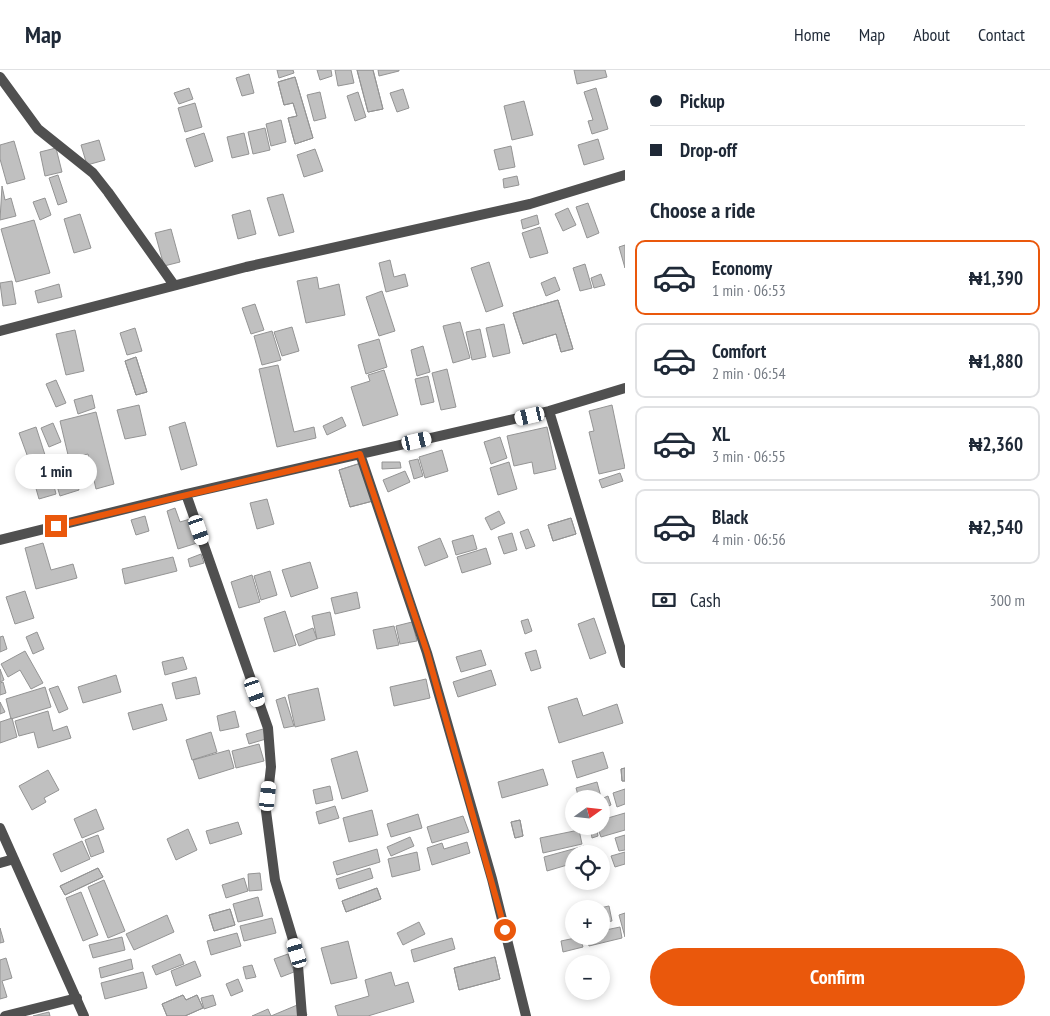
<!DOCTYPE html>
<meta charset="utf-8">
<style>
:root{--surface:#fff;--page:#f6f6f7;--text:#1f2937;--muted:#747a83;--line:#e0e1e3;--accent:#ea580c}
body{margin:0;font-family:"PT Sans Narrow",sans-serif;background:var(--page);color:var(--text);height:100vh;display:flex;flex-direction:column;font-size:19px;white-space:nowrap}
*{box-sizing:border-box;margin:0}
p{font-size:16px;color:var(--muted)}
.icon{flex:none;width:28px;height:28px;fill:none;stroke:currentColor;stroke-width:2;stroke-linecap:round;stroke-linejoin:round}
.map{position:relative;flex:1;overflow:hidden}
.sheet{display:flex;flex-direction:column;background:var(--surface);width:425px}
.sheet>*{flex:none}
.guide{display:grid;align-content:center;height:110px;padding:0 25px;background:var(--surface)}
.needle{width:32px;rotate:75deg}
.controls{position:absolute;left:565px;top:720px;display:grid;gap:10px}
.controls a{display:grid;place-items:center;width:45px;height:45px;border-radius:50%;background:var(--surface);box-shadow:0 2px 8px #0003;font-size:25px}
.end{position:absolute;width:22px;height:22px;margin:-11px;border:6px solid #ea580c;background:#fff;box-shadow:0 0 0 2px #fff}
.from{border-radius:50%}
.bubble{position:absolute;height:35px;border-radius:18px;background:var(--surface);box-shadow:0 2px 8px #0003;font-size:16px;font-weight:700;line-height:35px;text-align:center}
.car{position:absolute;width:15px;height:30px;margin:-15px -8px;border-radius:6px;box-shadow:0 0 4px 1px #0007;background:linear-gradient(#fff 24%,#345 0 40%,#fff 0 76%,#345 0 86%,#fff 0)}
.guide b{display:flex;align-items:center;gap:18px;height:48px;font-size:19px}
.guide b+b{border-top:1px solid var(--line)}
.guide i{width:12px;height:12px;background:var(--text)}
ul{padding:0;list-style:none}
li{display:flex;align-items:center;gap:15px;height:75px;margin:0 10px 8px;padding:0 15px;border:2px solid var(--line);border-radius:10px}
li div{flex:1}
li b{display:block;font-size:19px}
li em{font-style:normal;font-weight:700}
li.on{border-color:var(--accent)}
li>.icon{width:45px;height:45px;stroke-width:1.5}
h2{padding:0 25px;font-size:22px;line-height:60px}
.pay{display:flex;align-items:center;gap:12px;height:55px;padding:0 25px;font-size:19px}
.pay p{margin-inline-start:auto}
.primary-button{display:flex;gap:10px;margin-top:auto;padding:10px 25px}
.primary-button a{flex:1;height:58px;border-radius:30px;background:var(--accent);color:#fff;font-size:20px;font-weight:700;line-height:58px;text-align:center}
header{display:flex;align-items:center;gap:30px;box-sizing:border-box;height:70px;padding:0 25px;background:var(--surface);border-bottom:1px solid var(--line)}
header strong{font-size:24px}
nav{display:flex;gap:28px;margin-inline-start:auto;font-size:18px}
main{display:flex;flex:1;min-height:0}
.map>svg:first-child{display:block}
.building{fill:#c0c0c0;stroke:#949494}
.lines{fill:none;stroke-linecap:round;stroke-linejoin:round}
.street{stroke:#505050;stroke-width:10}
.route{stroke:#ea580c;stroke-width:6}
</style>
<header>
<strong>Map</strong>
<nav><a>Home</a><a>Map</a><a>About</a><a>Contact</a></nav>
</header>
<main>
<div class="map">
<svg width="625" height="946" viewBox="0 0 625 946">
<rect width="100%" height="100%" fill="#fff"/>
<!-- building -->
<path class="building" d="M 277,0 L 293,0 L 294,3 L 279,8 Z
M 317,0 L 331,0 L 332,6 L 320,10 Z
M 335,0 L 351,0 L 354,13 L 338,16 Z
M 357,0 L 373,0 L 383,39 L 368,42 Z
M 357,0 L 373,0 L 383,39 L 368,42 Z
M 378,0 L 399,0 L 399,1 L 379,6 Z
M 574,0 L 605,0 L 607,7 L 577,14 Z
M 249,4 L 254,23 L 242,26 L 236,8 Z
M 295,7 L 313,68 L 295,74 L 288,48 L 297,46 L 293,33 L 284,35 L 278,12 Z
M 295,7 L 313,68 L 295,74 L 288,48 L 297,46 L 293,33 L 284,35 L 278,12 Z
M 189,18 L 193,29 L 179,34 L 174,23 Z
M 596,18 L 608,59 L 592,64 L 588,51 L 593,50 L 584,22 Z
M 403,19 L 409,38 L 397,42 L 390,23 Z
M 320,22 L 326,48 L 314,51 L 307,25 Z
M 358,22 L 366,47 L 355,51 L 347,26 Z
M 524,31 L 533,65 L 512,70 L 504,36 Z
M 195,33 L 202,57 L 185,62 L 178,38 Z
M 281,50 L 286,72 L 271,76 L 266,54 Z
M 265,58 L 270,80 L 253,84 L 248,62 Z
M 204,63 L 213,91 L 195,97 L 186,69 Z
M 244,63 L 249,84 L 232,88 L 227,67 Z
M 598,69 L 604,89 L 584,95 L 578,75 Z
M 99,70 L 105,90 L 87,95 L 81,75 Z
M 14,71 L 25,109 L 7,114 L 0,89 L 0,75 Z
M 511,76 L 515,97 L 499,100 L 494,80 Z
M 56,78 L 62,102 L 45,106 L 40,82 Z
M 315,79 L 323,101 L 304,107 L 297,85 Z
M 58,105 L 67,132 L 58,135 L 49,108 Z
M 517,106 L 519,115 L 504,118 L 503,109 Z
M 2,116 L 5,130 L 11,128 L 16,146 L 0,150 Z
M 283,124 L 294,162 L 279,166 L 267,128 Z
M 45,128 L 51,145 L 40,150 L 33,132 Z
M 588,133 L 599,163 L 587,168 L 576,137 Z
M 568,138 L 576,155 L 563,161 L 555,144 Z
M 250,140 L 256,164 L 238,169 L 232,145 Z
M 80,144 L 91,178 L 74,183 L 64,149 Z
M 537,145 L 539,154 L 523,159 L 521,150 Z
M 34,150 L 50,203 L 16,212 L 1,159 Z
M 540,157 L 548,183 L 530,188 L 522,163 Z
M 171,159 L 180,192 L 164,196 L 155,163 Z
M 625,175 L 625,198 L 619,177 Z
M 390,190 L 394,207 L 405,204 L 408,216 L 386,222 L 379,193 Z
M 489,192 L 503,236 L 486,242 L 471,198 Z
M 585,194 L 592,218 L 580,221 L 573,198 Z
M 601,204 L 605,215 L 594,218 L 591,208 Z
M 317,207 L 319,219 L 339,214 L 345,245 L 306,253 L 297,211 Z
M 555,207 L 560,220 L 546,226 L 541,213 Z
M 12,211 L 16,234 L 3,236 L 0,213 Z
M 59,214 L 62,227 L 38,233 L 35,221 Z
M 382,221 L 395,261 L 379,266 L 366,227 Z
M 558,230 L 573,279 L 561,282 L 556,264 L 523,274 L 513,243 Z
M 558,230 L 573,279 L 561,282 L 556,264 L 523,274 L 513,243 Z
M 255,234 L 264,260 L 251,264 L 242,238 Z
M 460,252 L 470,288 L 453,293 L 443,256 Z
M 504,254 L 510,283 L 493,287 L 486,258 Z
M 292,257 L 299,281 L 282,286 L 274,262 Z
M 135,258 L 142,281 L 127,285 L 120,263 Z
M 480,259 L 486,287 L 472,290 L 466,262 Z
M 75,260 L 84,301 L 66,305 L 56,264 Z
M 272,261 L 281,290 L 262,295 L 254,266 Z
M 379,269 L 387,297 L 366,304 L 358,275 Z
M 423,276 L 430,302 L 417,306 L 411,280 Z
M 136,287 L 147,322 L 136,325 L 125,291 Z
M 136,287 L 147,322 L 136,325 L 125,291 Z
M 278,295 L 294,362 L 314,357 L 316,368 L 277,377 L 259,299 Z
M 447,299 L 456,337 L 441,340 L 432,303 Z
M 384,300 L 398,345 L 363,356 L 351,317 L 370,311 L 368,305 Z
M 428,306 L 434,332 L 421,335 L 415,309 Z
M 56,310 L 66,333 L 56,337 L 46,314 Z
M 92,325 L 95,338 L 78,344 L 74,330 Z
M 139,335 L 146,365 L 125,369 L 117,340 Z
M 612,335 L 625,398 L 599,404 L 589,362 L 594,361 L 589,341 Z
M 96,342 L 114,414 L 96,419 L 88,384 L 69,389 L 60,351 Z
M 342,347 L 346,356 L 327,365 L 323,356 Z
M 185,352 L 197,395 L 181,400 L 169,357 Z
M 53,353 L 61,372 L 49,377 L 41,358 Z
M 36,357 L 46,388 L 30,393 L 19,363 Z
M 547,357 L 556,399 L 534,404 L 532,392 L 514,396 L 507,366 Z
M 500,367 L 507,388 L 491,394 L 484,372 Z
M 442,380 L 448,401 L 425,408 L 419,387 Z
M 418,389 L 423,406 L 414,409 L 409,391 Z
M 70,391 L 79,420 L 60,426 L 51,396 Z
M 382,392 L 400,392 L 401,398 L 382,399 Z
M 509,392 L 517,419 L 498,425 L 490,398 Z
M 361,393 L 373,431 L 350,437 L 339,400 Z
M 361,393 L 373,431 L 350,437 L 339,400 Z
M 405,401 L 410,412 L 388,422 L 383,410 Z
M 620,403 L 623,411 L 602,418 L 599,410 Z
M 51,404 L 56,424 L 39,429 L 33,408 Z
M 267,429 L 274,454 L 257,459 L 250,433 Z
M 175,438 L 180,452 L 190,449 L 197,473 L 178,479 L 167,441 Z
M 499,441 L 505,453 L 491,460 L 485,448 Z
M 145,446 L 149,461 L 136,465 L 131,450 Z
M 571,448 L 576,464 L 553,471 L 548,455 Z
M 571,448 L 576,464 L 553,471 L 548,455 Z
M 528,459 L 535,476 L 526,479 L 520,462 Z
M 512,463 L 517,480 L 504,484 L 498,467 Z
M 473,465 L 477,479 L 456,485 L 452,471 Z
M 440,468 L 448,487 L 425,496 L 418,477 Z
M 43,473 L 51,500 L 73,494 L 77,508 L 36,519 L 25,478 Z
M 486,478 L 491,494 L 462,503 L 457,487 Z
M 201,484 L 204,493 L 190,497 L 188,489 Z
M 173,487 L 177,501 L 125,514 L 122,499 Z
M 310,492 L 318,518 L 291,527 L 282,500 Z
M 270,501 L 277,525 L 261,530 L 254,506 Z
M 252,505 L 260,532 L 239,538 L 231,512 Z
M 25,521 L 34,548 L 15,554 L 6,527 Z
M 357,522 L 360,538 L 335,544 L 331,528 Z
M 285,541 L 296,575 L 274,582 L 264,548 Z
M 330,542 L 335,565 L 317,569 L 312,546 Z
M 594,548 L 606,583 L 590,589 L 578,554 Z
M 528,549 L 532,561 L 525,564 L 521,551 Z
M 412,552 L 417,571 L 400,574 L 396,556 Z
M 394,556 L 399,575 L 377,579 L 373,560 Z
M 313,558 L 317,569 L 299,576 L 295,565 Z
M 37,562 L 44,579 L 33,584 L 26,567 Z
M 3,566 L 7,579 L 0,582 L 0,567 Z
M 481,580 L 486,595 L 461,602 L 456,587 Z
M 536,580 L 541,598 L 531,601 L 525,583 Z
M 25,581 L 43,613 L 31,619 L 20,600 L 8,607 L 1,594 Z
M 183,587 L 187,599 L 165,605 L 162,592 Z
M 0,599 L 4,610 L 0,612 Z
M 491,600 L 496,615 L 458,627 L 453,612 Z
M 116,605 L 121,622 L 83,633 L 78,617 Z
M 196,607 L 200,624 L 176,629 L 172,613 Z
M 426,609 L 430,628 L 394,636 L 390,617 Z
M 3,612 L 6,623 L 0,625 L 0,613 Z
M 58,616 L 68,639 L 59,643 L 49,619 Z
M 45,617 L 51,637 L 11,649 L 6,629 Z
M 318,618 L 325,650 L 295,657 L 288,625 Z
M 285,627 L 294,656 L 284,658 L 276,630 Z
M 577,628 L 583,646 L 617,634 L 623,653 L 559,673 L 548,637 Z
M 0,632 L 5,642 L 0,644 Z
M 162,634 L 167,650 L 133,660 L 128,643 Z
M 48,641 L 53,661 L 67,656 L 71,668 L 38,678 L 34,662 L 19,666 L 15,651 Z
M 235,641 L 239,657 L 220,661 L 217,646 Z
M 12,648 L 17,667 L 0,673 L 0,652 Z
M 263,659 L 266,669 L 249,674 L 246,664 Z
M 211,662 L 217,682 L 192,690 L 186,670 Z
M 259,674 L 264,691 L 236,698 L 232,681 Z
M 229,680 L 234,698 L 199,709 L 193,690 Z
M 357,681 L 368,721 L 342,729 L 331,689 Z
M 603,682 L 608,698 L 577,708 L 572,691 Z
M 625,698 L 625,711 L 622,711 L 621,699 Z
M 625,698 L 625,711 L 622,711 L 621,699 Z
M 543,699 L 548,715 L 502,728 L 498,712 Z
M 48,700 L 59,720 L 44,728 L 46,732 L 32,740 L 19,716 Z
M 597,712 L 601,727 L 579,729 L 576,718 Z
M 330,716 L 333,730 L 316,734 L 313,720 Z
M 625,719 L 625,734 L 617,737 L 613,723 Z
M 608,726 L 611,735 L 601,739 L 601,729 Z
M 335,736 L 339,748 L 319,754 L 316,742 Z
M 96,739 L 104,759 L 82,768 L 74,749 Z
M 372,740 L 378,765 L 349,772 L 343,748 Z
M 625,743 L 625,760 L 601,767 L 597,756 L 601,756 L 601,750 Z
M 418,744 L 422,758 L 391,767 L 387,754 Z
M 463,746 L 469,762 L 432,773 L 427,757 Z
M 520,750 L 523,766 L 515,768 L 511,752 Z
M 520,750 L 523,766 L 515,768 L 511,752 Z
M 238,752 L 242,764 L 210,774 L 206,761 Z
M 590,756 L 596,756 L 598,766 L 592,768 Z
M 188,759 L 197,780 L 176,790 L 167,769 Z
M 579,760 L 582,774 L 543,783 L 540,768 Z
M 98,765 L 104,782 L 91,787 L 85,770 Z
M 625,765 L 625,780 L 619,781 L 615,768 Z
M 410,767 L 414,776 L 391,786 L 387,777 Z
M 82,771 L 90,789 L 61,802 L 53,784 Z
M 467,772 L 470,783 L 432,795 L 427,778 L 442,773 L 444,779 Z
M 584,776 L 587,784 L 574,784 L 574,793 L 547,801 L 544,787 Z
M 377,779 L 380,792 L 337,805 L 333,792 Z
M 417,782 L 420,800 L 392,807 L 388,789 Z
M 625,782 L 625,794 L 615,797 L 611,786 Z
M 98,798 L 103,807 L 65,825 L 60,816 Z
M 98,798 L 103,807 L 65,825 L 60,816 Z
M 370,798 L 373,808 L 339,819 L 336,809 Z
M 260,803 L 262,820 L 249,821 L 248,804 Z
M 244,808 L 248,821 L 226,828 L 222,815 Z
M 104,810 L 125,861 L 108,868 L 88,817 Z
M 377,818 L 381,829 L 346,842 L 342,831 Z
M 377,818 L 381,829 L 346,842 L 342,831 Z
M 81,822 L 98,865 L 83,871 L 66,828 Z
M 258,827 L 263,846 L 238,852 L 233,834 Z
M 609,836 L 612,851 L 601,853 L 601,839 L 595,839 Z
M 230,839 L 235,855 L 214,861 L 209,845 Z
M 230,839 L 235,855 L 214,861 L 209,845 Z
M 625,843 L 625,867 L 619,845 Z
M 167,845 L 174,862 L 134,880 L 126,864 Z
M 272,848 L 276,863 L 244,871 L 240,856 Z
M 419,852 L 425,864 L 403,875 L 397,863 Z
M 620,857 L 622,868 L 589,876 L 586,866 L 601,866 L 601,861 Z
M 0,858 L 4,872 L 0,873 Z
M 237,863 L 241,876 L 211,885 L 207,871 Z
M 122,867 L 125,880 L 93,888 L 89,875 Z
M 580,867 L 583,877 L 563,882 L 561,871 Z
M 452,868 L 455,879 L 414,892 L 411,880 Z
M 348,871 L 357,908 L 331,914 L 321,878 Z
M 180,884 L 184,894 L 156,905 L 152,896 Z
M 288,884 L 294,902 L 281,907 L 274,889 Z
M 495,887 L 500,909 L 459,920 L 454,898 Z
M 495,887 L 500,909 L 459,920 L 454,898 Z
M 6,888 L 12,908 L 2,911 L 7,927 L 0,929 L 0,890 Z
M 131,889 L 133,899 L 101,908 L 99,898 Z
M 195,891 L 201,906 L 176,916 L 171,901 Z
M 252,895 L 256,907 L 246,909 L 243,897 Z
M 143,902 L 147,918 L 105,929 L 101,913 Z
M 391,902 L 395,916 L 408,912 L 414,932 L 368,946 L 338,946 L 335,936 L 369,926 L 365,910 Z
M 238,909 L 243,921 L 231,926 L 226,914 Z
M 183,925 L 186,930 L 197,925 L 203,938 L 185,946 L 167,946 L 162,934 Z
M 183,925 L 186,930 L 197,925 L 203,938 L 185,946 L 167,946 L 162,934 Z
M 213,925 L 216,935 L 204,939 L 201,928 Z
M 302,933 L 307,945 L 304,946 L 271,946 Z
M 268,939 L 271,946 L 252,946 Z
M 49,942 L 50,946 L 33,946 Z"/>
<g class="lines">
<!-- street -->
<path class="street" d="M 0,7 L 38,59 L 93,103 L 108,122 L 174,215
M 0,261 L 246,197 L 530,134 L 625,105
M 549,341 L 625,593
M 360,384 L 427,583 L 492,809 L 526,946
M 186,424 L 268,658 L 271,697 L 266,741 L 275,810 L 297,883 L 302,946
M 0,470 L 186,424 L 549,341 L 625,318
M 0,758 L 84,946
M 0,793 L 14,789
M 5,946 L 77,928"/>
</g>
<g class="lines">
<!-- route -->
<path class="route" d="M 56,456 L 360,384 L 427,582 L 505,860"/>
</g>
</svg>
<div class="controls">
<a><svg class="needle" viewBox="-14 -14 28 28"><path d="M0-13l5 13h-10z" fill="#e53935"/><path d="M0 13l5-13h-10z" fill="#747a83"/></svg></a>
<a><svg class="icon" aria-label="locate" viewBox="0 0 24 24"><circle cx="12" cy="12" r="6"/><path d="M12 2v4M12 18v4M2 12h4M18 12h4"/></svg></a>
<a>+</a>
<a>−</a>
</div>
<i class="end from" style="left:505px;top:860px"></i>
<i class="end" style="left:56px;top:456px"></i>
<div class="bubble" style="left:15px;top:384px;width:82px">1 min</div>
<i class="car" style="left:530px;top:346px;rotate:257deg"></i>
<i class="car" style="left:417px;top:371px;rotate:77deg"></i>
<i class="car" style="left:199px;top:460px;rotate:161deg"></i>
<i class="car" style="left:255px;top:622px;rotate:161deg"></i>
<i class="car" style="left:268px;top:726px;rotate:6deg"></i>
<i class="car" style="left:297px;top:883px;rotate:343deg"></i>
</div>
<section class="sheet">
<div class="guide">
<b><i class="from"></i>Pickup</b>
<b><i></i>Drop-off</b>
</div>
<h2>Choose a ride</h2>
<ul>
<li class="on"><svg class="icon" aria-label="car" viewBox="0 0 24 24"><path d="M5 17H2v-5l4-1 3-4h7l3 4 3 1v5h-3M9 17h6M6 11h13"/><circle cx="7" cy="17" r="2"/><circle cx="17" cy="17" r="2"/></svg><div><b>Economy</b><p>1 min · 06:53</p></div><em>₦1,390</em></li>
<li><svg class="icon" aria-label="car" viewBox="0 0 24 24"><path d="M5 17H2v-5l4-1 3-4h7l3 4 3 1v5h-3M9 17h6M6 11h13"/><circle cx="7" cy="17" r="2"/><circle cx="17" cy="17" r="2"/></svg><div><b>Comfort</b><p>2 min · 06:54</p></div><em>₦1,880</em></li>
<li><svg class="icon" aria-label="car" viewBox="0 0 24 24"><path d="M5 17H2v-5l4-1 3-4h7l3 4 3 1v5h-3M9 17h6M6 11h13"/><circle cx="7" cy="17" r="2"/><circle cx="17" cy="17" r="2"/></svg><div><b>XL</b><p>3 min · 06:55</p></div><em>₦2,360</em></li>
<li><svg class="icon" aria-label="car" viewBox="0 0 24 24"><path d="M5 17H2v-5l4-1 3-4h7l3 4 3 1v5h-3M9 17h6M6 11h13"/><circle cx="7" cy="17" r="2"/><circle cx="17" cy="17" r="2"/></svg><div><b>Black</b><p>4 min · 06:56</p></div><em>₦2,540</em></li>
</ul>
<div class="pay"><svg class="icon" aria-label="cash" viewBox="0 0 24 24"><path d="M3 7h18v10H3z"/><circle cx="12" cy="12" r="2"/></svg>Cash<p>300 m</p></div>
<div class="primary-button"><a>Confirm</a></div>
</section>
</main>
